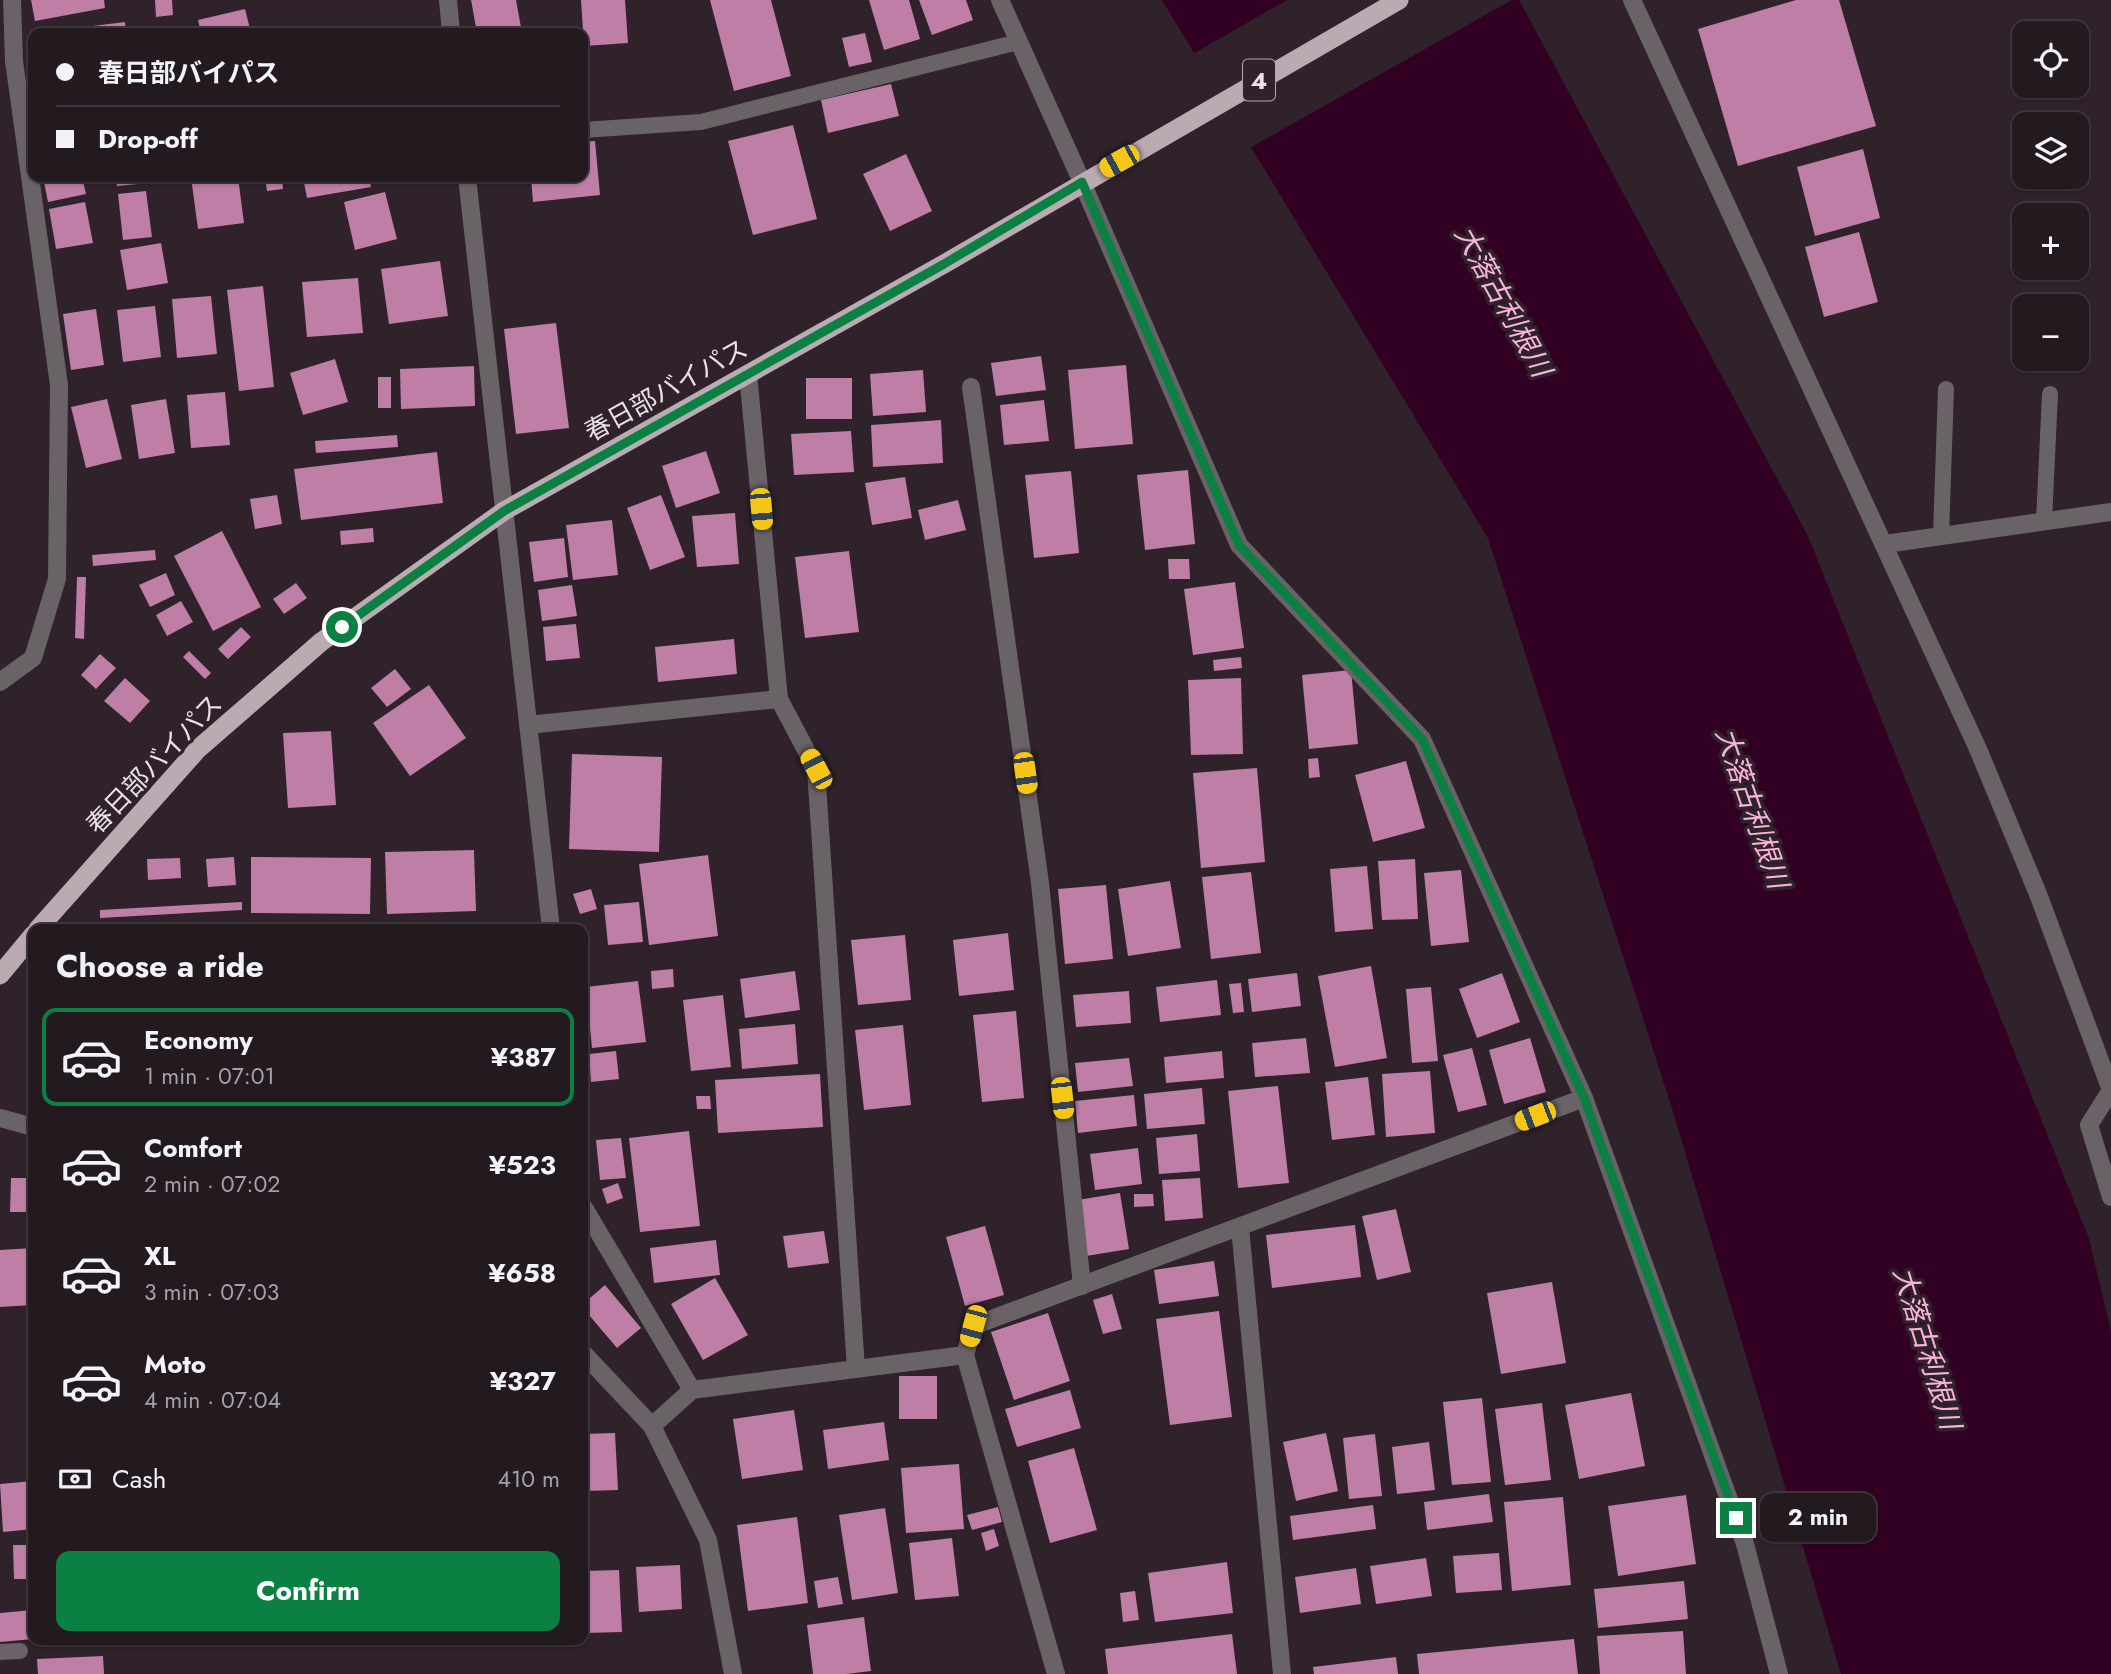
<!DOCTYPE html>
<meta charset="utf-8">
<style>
:root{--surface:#231a20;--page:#2b2329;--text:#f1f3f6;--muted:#a3a1a5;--line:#40383e;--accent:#0b8043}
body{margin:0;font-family:Jost,"Noto Sans JP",sans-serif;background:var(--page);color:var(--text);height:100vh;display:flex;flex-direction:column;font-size:26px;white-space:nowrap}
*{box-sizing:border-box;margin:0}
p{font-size:23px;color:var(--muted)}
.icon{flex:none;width:38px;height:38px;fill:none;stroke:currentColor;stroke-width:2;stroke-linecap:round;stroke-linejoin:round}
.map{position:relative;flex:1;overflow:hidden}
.drawer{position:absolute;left:28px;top:924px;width:560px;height:721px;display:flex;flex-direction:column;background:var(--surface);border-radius:14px;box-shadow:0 2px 5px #0004,0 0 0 2px var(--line)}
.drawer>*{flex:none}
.hud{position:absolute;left:28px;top:28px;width:560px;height:154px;border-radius:14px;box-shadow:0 2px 5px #0004,0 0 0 2px var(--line);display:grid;align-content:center;height:154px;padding:0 28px;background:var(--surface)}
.tools{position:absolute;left:2012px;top:21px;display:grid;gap:14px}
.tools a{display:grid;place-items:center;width:77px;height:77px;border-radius:14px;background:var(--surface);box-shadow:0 2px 5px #0004,0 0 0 2px var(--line);font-size:35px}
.end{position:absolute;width:32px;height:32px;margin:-16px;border:9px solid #0b8043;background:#fff;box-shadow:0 0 0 4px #fff}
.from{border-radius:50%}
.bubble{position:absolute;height:49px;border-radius:14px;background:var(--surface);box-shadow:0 2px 5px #0004,0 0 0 2px var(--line);font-size:23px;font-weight:700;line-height:49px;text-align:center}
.car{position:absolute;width:21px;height:42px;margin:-21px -10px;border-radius:9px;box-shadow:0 0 5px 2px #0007;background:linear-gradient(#f5c518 24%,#345 0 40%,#f5c518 0 76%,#345 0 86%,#f5c518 0)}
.hud b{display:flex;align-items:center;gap:24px;height:66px;font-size:26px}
.hud b+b{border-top:2px solid var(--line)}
.hud i{width:18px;height:18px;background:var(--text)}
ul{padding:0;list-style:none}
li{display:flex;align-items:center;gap:21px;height:98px;margin:0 14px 10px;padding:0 14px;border:4px solid transparent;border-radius:14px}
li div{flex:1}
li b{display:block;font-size:26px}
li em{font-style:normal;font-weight:700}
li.on{border-color:var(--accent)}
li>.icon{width:63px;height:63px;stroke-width:1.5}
h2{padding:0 28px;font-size:32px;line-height:84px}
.pay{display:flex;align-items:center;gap:18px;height:77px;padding:0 28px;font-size:26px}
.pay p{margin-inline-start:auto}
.action{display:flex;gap:14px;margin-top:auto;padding:14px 28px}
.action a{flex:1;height:80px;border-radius:14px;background:var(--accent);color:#fff;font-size:28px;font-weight:700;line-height:80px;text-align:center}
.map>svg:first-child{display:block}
.water{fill:#310023}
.pier{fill:#2f222a}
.building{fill:#be7ea5}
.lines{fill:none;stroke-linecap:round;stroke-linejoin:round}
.service{stroke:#696266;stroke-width:16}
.minor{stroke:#696266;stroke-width:18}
.tertiary{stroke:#696266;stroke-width:18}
.trunk{stroke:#baaab2;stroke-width:19}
.route{stroke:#0b8043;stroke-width:9}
.labels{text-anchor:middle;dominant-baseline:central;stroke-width:7;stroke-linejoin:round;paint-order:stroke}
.shield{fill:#2f222a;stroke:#b2a7ad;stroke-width:2}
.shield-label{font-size:24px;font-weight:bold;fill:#eae0e5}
.street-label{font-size:26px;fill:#eae0e5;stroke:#2f222a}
.water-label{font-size:28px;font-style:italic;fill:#fab2dd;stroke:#2f222a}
</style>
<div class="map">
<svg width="2111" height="1674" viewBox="0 0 2111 1674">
<rect width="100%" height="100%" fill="#2f222a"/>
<!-- water -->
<path class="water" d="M 1162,0 L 1519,0 L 1808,536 L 2089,1239 L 2111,1331 L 2111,1674 L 1841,1674 L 1671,1105 L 1488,538 Z"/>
<!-- pier -->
<path class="pier" d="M 1287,0 L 1512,0 L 1248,149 L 1191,55 Z"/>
<!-- building -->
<path class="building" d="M 31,0 L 104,0 L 105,8 L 35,21 Z
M 155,0 L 172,0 L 173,15 L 156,17 Z
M 471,0 L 516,0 L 522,33 L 477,33 Z
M 581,0 L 625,0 L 628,43 L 584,46 Z
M 710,0 L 771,0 L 791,76 L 734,91 Z
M 869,0 L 909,0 L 920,39 L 884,50 Z
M 919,0 L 966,0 L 973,20 L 932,35 Z
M 1796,0 L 1839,0 L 1876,126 L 1738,166 L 1698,29 Z
M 245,9 L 251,33 L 201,33 L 198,20 Z
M 125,22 L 126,33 L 45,33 L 45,32 Z
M 865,33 L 872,62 L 849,67 L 842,38 Z
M 891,84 L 899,116 L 828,133 L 821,100 Z
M 793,125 L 817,219 L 753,235 L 728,141 Z
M 595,141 L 600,195 L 533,202 L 531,177 L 583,177 L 583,142 Z
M 1863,149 L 1880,218 L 1815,236 L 1797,167 Z
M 906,154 L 932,211 L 890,231 L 863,174 Z
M 43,177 L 82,177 L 86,194 L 48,202 Z
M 116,177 L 148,177 L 149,183 L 117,186 Z
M 191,177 L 238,177 L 244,223 L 198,229 Z
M 265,177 L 282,177 L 283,189 L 267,191 Z
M 303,177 L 369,177 L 371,187 L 307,198 Z
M 493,177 L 516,177 L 517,179 L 494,182 Z
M 146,191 L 152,237 L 123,240 L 118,194 Z
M 385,192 L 397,239 L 355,250 L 344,202 Z
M 85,202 L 93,243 L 56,249 L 49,209 Z
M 1859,232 L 1878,302 L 1824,317 L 1805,247 Z
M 161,243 L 168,283 L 127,290 L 120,250 Z
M 440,261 L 448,316 L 389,324 L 381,269 Z
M 358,278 L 363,333 L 307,337 L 302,282 Z
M 263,286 L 274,387 L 239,391 L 227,290 Z
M 211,296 L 217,354 L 177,358 L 172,299 Z
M 155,306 L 161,357 L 123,362 L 117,310 Z
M 96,309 L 104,365 L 71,370 L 63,314 Z
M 556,323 L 569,428 L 516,434 L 504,329 Z
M 1041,356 L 1046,390 L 996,396 L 991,363 Z
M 335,359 L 348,402 L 303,415 L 290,373 Z
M 1126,365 L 1133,444 L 1075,449 L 1068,370 Z
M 474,366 L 475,406 L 401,409 L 400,369 Z
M 923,370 L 926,412 L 873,416 L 870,374 Z
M 378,377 L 391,377 L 391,408 L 378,408 Z
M 806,378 L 852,378 L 852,419 L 806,419 Z
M 225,392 L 230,445 L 191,448 L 187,395 Z
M 107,399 L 122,459 L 86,468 L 71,407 Z
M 166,399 L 175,453 L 139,459 L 131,405 Z
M 1044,400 L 1049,441 L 1004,445 L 1000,405 Z
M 941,420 L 943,463 L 873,467 L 871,425 Z
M 851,431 L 854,472 L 794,475 L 791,434 Z
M 397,435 L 398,447 L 316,453 L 315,441 Z
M 706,451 L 720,493 L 676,508 L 662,466 Z
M 437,452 L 443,503 L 301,520 L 294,469 Z
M 1188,470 L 1195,544 L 1145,550 L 1137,475 Z
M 1071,471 L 1079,553 L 1034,558 L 1025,475 Z
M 905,477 L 912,518 L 872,525 L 865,483 Z
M 277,495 L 282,524 L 255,529 L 250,499 Z
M 661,495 L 685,557 L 650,570 L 627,508 Z
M 958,500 L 966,530 L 925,540 L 918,510 Z
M 735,513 L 739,564 L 697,567 L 692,516 Z
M 612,520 L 618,575 L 573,580 L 566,525 Z
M 373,528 L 374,542 L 341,545 L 340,531 Z
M 222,531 L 261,607 L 213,631 L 174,556 Z
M 564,538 L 568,577 L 534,582 L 529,542 Z
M 155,550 L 156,560 L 93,566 L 92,555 Z
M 849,551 L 859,632 L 805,638 L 795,557 Z
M 1168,559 L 1189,559 L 1190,579 L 1169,579 Z
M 166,573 L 175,595 L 150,607 L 139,585 Z
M 77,577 L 86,577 L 84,639 L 75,638 Z
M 1235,582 L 1244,648 L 1193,655 L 1184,589 Z
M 296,583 L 307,598 L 284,614 L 273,599 Z
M 572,585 L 577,616 L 542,621 L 538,590 Z
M 181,601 L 193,622 L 167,636 L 156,615 Z
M 576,624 L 580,658 L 546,661 L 543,627 Z
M 241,627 L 251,637 L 228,659 L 218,649 Z
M 734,639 L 737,674 L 658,682 L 655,647 Z
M 189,651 L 211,673 L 205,679 L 183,657 Z
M 100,654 L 116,668 L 96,689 L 81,675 Z
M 1241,657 L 1242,668 L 1214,671 L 1213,660 Z
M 395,669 L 411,689 L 387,707 L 371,688 Z
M 1351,670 L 1358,744 L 1309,749 L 1302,675 Z
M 125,678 L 150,701 L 130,723 L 104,701 Z
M 1241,678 L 1243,754 L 1191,755 L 1188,680 Z
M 429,685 L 466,738 L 410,776 L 373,723 Z
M 331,731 L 336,805 L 288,808 L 283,733 Z
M 572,754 L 662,757 L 659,852 L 569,849 Z
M 1318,758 L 1320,777 L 1309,778 L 1308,759 Z
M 1406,761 L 1425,828 L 1373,842 L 1355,775 Z
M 1257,768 L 1265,862 L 1201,868 L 1193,773 Z
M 474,850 L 476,911 L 387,914 L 385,852 Z
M 708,855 L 718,936 L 649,945 L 639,864 Z
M 234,857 L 236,885 L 208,887 L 206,859 Z
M 251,857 L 371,858 L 370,914 L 251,913 Z
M 180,858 L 181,878 L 148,880 L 147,859 Z
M 1415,859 L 1418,919 L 1382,920 L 1378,861 Z
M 1367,866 L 1373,929 L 1335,932 L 1330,869 Z
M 1461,870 L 1469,942 L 1431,946 L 1424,873 Z
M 1251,872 L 1261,953 L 1211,959 L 1202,877 Z
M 1170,881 L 1181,948 L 1128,956 L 1118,889 Z
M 1106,885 L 1113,959 L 1065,964 L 1058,889 Z
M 591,889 L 597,909 L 580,914 L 573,894 Z
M 242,902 L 242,910 L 100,918 L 100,910 Z
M 639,902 L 643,942 L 608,945 L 604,905 Z
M 266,925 L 266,929 L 227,929 L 227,927 Z
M 1008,933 L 1014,990 L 959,996 L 953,940 Z
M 905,935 L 911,1000 L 858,1005 L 851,940 Z
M 1371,966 L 1387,1058 L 1335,1067 L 1318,976 Z
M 673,969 L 674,987 L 652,989 L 651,971 Z
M 795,971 L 800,1010 L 745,1018 L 740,979 Z
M 1297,973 L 1301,1006 L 1252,1012 L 1248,979 Z
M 1502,973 L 1520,1022 L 1477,1038 L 1459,989 Z
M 1217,980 L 1221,1015 L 1160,1022 L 1156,987 Z
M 638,981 L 646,1042 L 592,1048 L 586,987 Z
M 1241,983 L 1244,1012 L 1233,1013 L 1229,984 Z
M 1431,987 L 1438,1061 L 1412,1063 L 1406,989 Z
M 1129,991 L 1131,1023 L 1076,1027 L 1073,995 Z
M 723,995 L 731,1067 L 691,1071 L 683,1000 Z
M 1016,1011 L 1024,1098 L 982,1102 L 973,1015 Z
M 795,1024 L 798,1064 L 742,1069 L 739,1029 Z
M 903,1025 L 911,1105 L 864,1110 L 855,1030 Z
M 1306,1038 L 1310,1073 L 1255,1077 L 1252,1043 Z
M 1530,1038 L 1546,1092 L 1504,1104 L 1489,1050 Z
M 1472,1048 L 1487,1105 L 1458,1112 L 1443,1055 Z
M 616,1051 L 619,1079 L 591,1082 L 589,1054 Z
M 1222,1051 L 1224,1078 L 1166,1083 L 1164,1057 Z
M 1129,1058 L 1133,1086 L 1078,1092 L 1075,1063 Z
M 1430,1071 L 1435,1133 L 1386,1137 L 1382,1074 Z
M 820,1074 L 823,1127 L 718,1133 L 715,1080 Z
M 1368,1077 L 1375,1135 L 1332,1140 L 1325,1082 Z
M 1278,1086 L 1289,1183 L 1238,1188 L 1228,1091 Z
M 1202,1088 L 1205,1124 L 1147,1129 L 1144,1094 Z
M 1134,1095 L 1137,1126 L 1078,1133 L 1075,1101 Z
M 696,1096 L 710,1096 L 711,1109 L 697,1109 Z
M 689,1131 L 700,1226 L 640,1232 L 629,1138 Z
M 1197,1134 L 1200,1171 L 1159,1174 L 1156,1138 Z
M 621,1138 L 626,1178 L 600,1180 L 596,1140 Z
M 1138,1148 L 1142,1184 L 1095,1190 L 1090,1154 Z
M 11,1178 L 30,1178 L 29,1212 L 10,1212 Z
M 1200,1178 L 1203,1218 L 1165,1221 L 1162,1180 Z
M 618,1183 L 623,1198 L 607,1204 L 602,1189 Z
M 1120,1193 L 1129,1249 L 1086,1256 L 1078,1200 Z
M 1134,1194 L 1153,1194 L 1154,1206 L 1134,1207 Z
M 1396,1209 L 1411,1272 L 1377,1280 L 1362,1216 Z
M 1355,1225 L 1361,1277 L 1272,1288 L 1266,1235 Z
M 985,1226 L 1004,1295 L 965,1306 L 946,1237 Z
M 824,1231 L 829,1263 L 788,1268 L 783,1236 Z
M 716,1240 L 720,1275 L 654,1283 L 650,1248 Z
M 33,1248 L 33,1305 L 0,1307 L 0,1250 Z
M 1214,1261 L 1219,1296 L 1159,1304 L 1154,1270 Z
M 715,1278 L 748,1335 L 703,1360 L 671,1304 Z
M 1552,1282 L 1566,1363 L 1501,1374 L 1487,1293 Z
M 605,1285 L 641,1328 L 617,1348 L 583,1308 L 583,1304 Z
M 1112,1294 L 1122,1329 L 1103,1334 L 1093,1300 Z
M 1219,1311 L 1232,1417 L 1170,1425 L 1156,1319 Z
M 1048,1313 L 1070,1381 L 1014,1400 L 991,1332 Z
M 899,1376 L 937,1376 L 937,1419 L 899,1419 Z
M 583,1384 L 587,1384 L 589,1414 L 583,1414 Z
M 1070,1390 L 1081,1428 L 1017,1447 L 1005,1409 Z
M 1631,1393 L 1645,1466 L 1579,1479 L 1565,1405 Z
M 1482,1398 L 1491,1482 L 1452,1485 L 1443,1402 Z
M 1542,1403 L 1551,1480 L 1505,1485 L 1495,1409 Z
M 794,1410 L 803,1470 L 742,1479 L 733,1419 Z
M 884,1422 L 889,1460 L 828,1469 L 823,1430 Z
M 615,1433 L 618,1490 L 583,1491 L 583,1434 Z
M 1326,1433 L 1338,1491 L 1296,1501 L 1283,1442 Z
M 1375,1434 L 1382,1496 L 1349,1499 L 1343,1438 Z
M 1429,1442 L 1435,1490 L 1397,1494 L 1392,1447 Z
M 1074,1448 L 1097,1530 L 1050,1543 L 1028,1461 Z
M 959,1464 L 964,1529 L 906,1533 L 901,1468 Z
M 33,1481 L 33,1529 L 3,1532 L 0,1484 Z
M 1489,1494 L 1493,1522 L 1427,1530 L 1424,1502 Z
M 1686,1495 L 1696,1564 L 1618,1576 L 1608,1506 Z
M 1563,1497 L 1571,1585 L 1512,1591 L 1504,1502 Z
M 1373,1505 L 1376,1529 L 1293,1540 L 1290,1516 Z
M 998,1507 L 1002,1522 L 972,1530 L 967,1515 Z
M 885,1508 L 898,1593 L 852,1600 L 839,1515 Z
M 797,1517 L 808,1603 L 748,1611 L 737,1525 Z
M 994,1529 L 999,1546 L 986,1551 L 981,1533 Z
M 952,1538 L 959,1596 L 915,1600 L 909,1543 Z
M 13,1545 L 33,1545 L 33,1579 L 14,1579 Z
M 1499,1553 L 1502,1590 L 1456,1593 L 1453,1556 Z
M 1426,1558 L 1432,1596 L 1376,1604 L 1370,1566 Z
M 1227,1562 L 1233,1613 L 1155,1622 L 1148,1573 Z
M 680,1565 L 682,1609 L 639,1612 L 636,1567 Z
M 1356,1568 L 1361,1604 L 1300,1613 L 1295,1577 Z
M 619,1570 L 622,1632 L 585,1633 L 583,1571 Z
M 838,1577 L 843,1604 L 818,1608 L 814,1581 Z
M 1684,1581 L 1688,1619 L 1598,1628 L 1594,1589 Z
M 1135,1591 L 1139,1620 L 1123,1622 L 1120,1593 Z
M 33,1610 L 33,1639 L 0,1642 L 0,1613 Z
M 864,1617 L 871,1671 L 847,1674 L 813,1674 L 807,1625 Z
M 1683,1631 L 1686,1674 L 1600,1674 L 1597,1636 Z
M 1232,1634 L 1237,1674 L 1108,1674 L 1105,1649 Z
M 1574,1639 L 1578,1674 L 1419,1674 L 1417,1654 Z
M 103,1656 L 104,1674 L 38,1674 L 37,1659 Z
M 1396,1657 L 1398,1674 L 1314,1674 L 1313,1667 Z"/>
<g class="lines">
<!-- service -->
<path class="service" d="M 583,130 L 701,122 L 1018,42
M 2044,521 L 2050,394
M 1941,535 L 1946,389
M 0,1652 L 20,1651"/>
<!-- minor -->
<path class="minor" d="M 448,0 L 451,33
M 1000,0 L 1082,182 L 1239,545 L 1422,739 L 1584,1098 L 1745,1544 L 1779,1674
M 467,177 L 551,929
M 748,374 L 779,699 L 816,769 L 856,1369
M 971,387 L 1040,883 L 1082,1286
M 0,682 L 33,658 L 57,579 L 59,385 L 14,61 L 12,0
M 528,725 L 779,699
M 2111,1090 L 2089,1125 L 2111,1197
M 583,1206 L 692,1390
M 1240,1227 L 1282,1674
M 652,1426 L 692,1390 L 965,1355
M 1056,1674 L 965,1355 L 973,1326 L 1584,1098"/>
<!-- tertiary -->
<path class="tertiary" d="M 1632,0 L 1978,749 L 2038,894 L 2111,1090
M 1885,544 L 2111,512
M 0,1118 L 33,1127
M 583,1353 L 652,1426 L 708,1540 L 733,1674"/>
<!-- trunk -->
<path class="trunk" d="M 38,929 L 198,749 L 321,642 L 504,511 L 944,264 L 1399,0
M 0,975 L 33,935"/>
</g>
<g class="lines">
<!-- route -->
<path class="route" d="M 342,627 L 504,511 L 944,264 L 1082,182 L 1239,545 L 1422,739 L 1584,1098 L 1736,1518"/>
</g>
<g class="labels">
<!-- shield labels -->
<rect class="shield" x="1243" y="59.5" width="32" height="41" rx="5"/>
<g class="shield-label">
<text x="1259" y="80">4</text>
</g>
<!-- street labels -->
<g class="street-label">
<text transform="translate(666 390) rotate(-29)">春日部バイパス</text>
<text transform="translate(154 764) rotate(-46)">春日部バイパス</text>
</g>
<!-- water labels -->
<g class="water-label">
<text transform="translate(1503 301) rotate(61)">大落古利根川</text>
<text transform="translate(1752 808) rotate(71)">大落古利根川</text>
<text transform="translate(1927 1348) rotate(73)">大落古利根川</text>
</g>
</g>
</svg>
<div class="tools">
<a><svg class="icon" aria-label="locate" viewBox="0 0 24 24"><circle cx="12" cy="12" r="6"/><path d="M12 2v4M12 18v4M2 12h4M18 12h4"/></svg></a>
<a><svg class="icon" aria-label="layers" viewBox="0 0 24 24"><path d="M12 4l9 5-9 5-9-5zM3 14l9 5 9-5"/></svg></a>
<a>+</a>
<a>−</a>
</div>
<i class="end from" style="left:342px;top:627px"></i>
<i class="end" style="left:1736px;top:1518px"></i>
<div class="bubble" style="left:1760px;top:1493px;width:116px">2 min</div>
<i class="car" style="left:1119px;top:161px;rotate:241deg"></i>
<i class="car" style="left:761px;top:509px;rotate:175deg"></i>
<i class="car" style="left:816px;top:769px;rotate:332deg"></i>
<i class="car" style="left:1025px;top:773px;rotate:172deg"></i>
<i class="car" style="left:1062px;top:1098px;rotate:174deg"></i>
<i class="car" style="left:1535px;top:1116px;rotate:249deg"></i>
<i class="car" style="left:973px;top:1326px;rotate:195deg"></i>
<div class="hud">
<b><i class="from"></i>春日部バイパス</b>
<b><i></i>Drop-off</b>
</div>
<section class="drawer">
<h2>Choose a ride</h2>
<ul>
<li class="on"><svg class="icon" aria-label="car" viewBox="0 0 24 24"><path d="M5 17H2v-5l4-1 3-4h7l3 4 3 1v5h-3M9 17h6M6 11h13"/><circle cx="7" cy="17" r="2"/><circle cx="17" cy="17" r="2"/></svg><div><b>Economy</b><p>1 min · 07:01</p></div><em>¥387</em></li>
<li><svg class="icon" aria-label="car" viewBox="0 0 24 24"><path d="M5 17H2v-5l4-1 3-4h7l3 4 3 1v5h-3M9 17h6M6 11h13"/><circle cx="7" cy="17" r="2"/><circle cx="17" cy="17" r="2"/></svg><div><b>Comfort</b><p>2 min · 07:02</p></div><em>¥523</em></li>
<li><svg class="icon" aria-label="car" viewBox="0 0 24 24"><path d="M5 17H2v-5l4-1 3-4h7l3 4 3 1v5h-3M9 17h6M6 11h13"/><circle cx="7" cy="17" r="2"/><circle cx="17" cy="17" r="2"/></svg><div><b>XL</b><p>3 min · 07:03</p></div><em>¥658</em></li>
<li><svg class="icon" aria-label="car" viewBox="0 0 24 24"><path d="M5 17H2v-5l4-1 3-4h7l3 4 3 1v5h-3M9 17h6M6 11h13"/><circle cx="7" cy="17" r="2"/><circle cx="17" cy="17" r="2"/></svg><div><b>Moto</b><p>4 min · 07:04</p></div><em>¥327</em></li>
</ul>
<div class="pay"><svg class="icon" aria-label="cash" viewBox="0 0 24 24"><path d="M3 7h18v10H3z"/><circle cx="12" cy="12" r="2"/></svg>Cash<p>410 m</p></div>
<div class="action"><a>Confirm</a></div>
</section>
</div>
